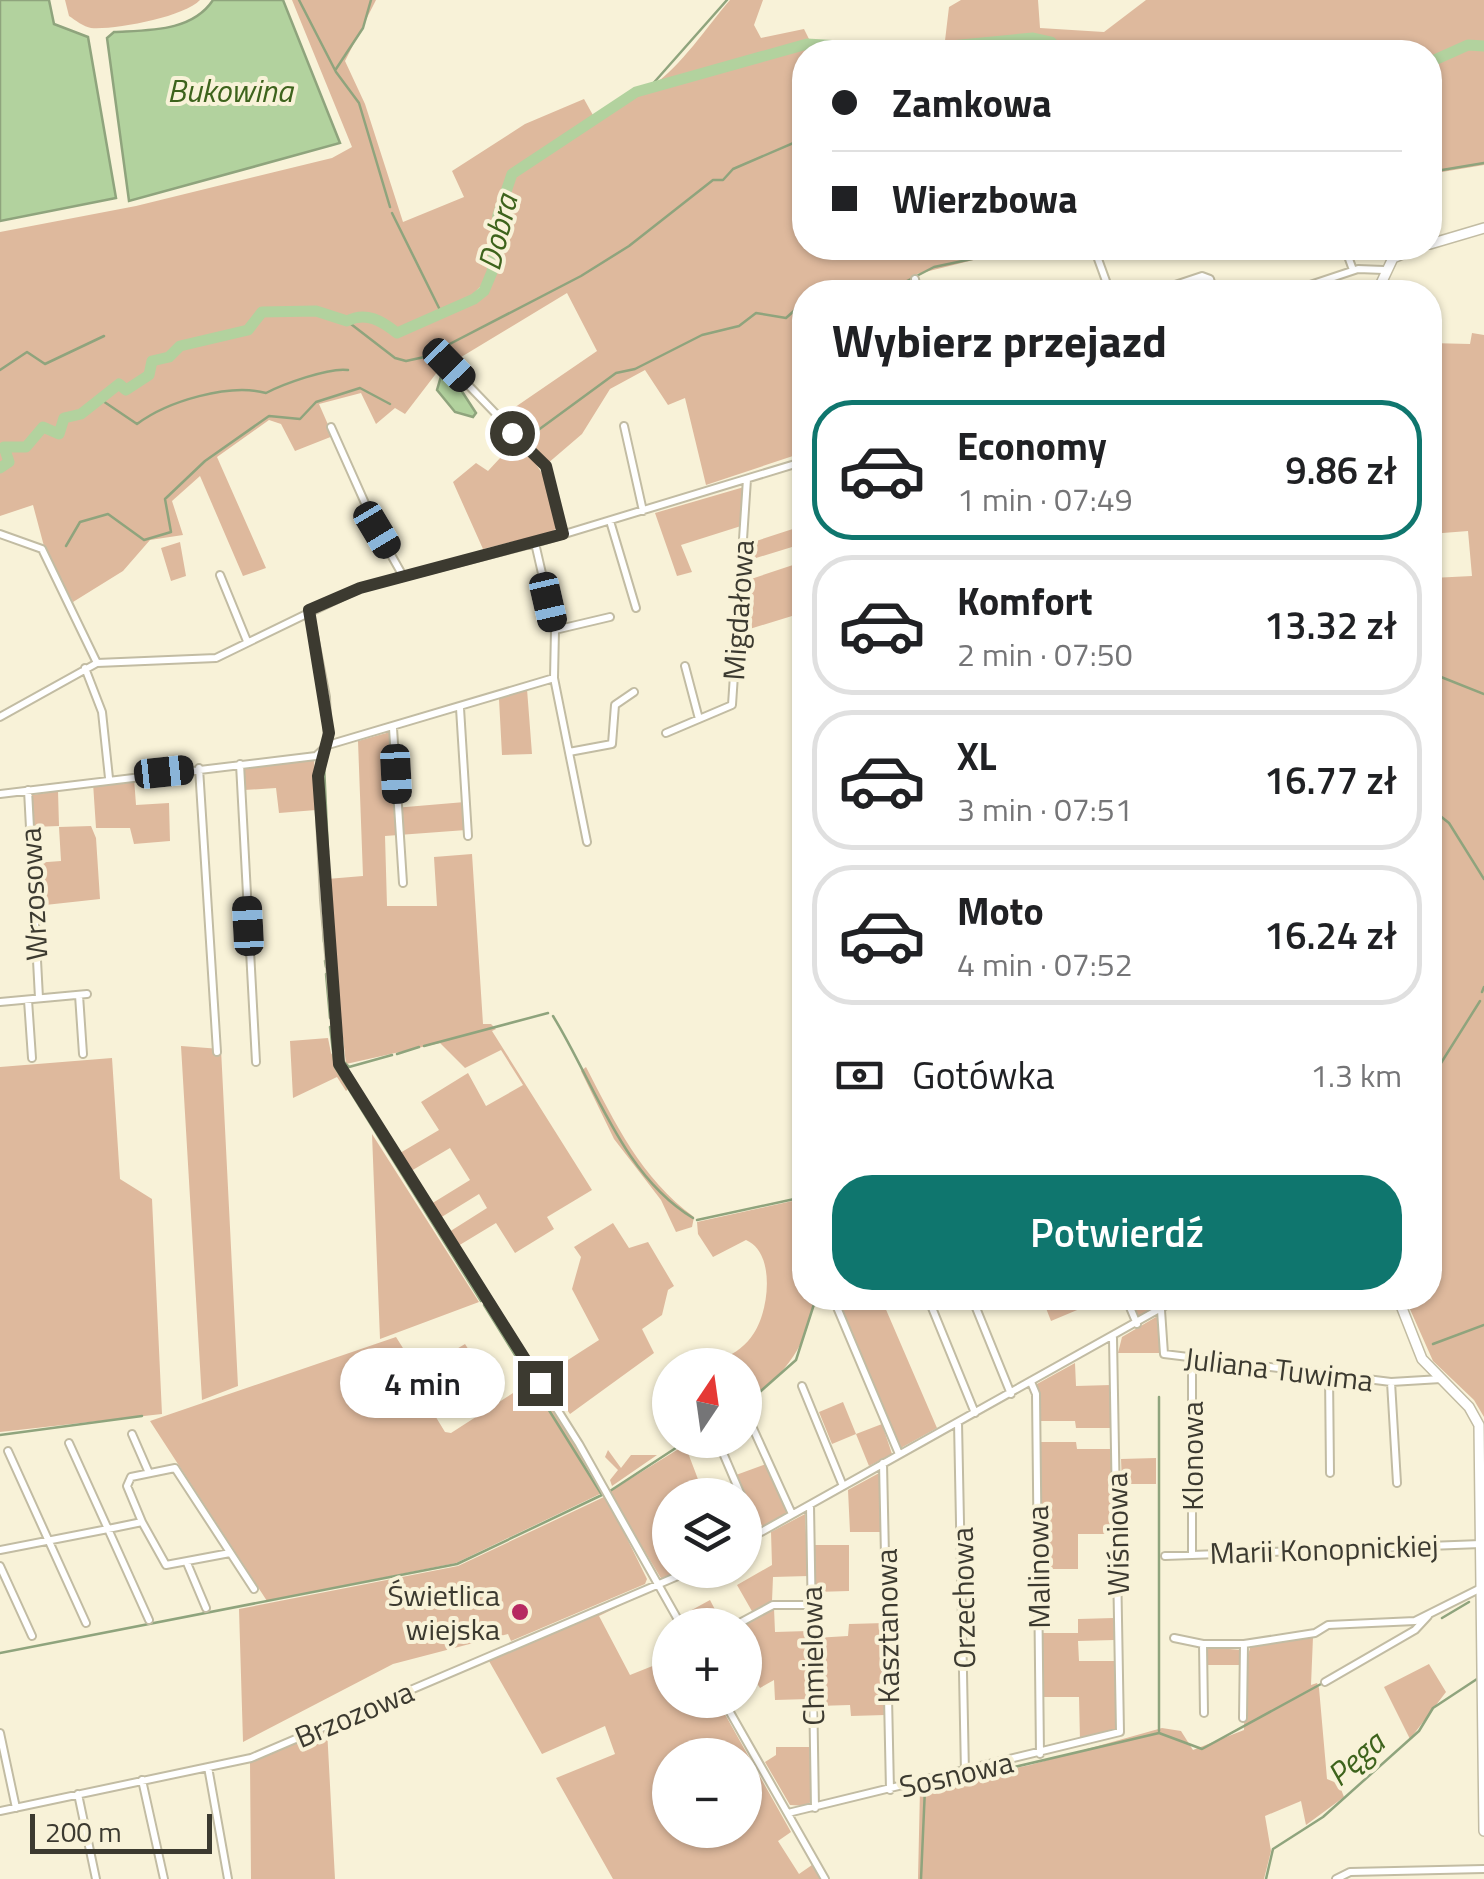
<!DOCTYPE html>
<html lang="pl">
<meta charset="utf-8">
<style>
:root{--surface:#fff;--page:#f6f6f6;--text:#202124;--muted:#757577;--line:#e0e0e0;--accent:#0f766e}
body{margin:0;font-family:"Titillium Web",sans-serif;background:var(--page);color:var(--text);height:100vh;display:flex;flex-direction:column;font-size:38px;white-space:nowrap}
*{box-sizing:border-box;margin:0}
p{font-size:32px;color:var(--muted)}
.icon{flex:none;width:55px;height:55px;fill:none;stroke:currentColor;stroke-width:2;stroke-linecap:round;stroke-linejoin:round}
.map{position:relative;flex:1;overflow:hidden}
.panel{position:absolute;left:792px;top:280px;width:650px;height:1030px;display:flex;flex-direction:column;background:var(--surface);border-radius:40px;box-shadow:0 2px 8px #0004}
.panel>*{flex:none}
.guide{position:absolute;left:792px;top:40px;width:650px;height:220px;border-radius:40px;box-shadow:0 2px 8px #0004;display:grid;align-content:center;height:220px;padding:0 40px;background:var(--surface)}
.needle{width:65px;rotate:13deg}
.controls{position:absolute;left:652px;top:1348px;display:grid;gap:20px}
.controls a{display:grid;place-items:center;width:110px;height:110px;border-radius:50%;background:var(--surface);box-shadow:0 2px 8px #0004;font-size:50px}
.scale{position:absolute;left:30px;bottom:25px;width:182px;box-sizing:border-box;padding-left:10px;border:5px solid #3c3a30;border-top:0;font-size:28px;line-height:35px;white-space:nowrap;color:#3c3a30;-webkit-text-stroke:8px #f8f2d8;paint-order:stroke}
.end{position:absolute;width:45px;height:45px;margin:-22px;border:12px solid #3c3a30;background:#fff;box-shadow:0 0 0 5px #fff}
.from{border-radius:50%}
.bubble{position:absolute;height:70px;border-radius:35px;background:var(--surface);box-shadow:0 2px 8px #0004;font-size:32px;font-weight:600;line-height:70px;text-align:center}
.car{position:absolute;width:30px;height:60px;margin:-30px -15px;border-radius:12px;box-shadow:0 0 8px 2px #0007;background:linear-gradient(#222 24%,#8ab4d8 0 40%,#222 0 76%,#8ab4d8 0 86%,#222 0)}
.guide b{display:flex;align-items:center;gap:35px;height:95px;font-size:38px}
.guide b+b{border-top:2px solid var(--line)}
.guide i{width:25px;height:25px;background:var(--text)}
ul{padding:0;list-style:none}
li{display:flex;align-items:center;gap:30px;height:140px;margin:0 20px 15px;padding:0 20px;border:5px solid var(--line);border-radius:40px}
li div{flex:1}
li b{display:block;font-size:38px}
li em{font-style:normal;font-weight:600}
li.active{border-color:var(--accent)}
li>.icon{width:90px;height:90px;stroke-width:1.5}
h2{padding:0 40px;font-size:45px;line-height:120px}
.pay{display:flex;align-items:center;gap:25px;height:110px;padding:0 40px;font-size:38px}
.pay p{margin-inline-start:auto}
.button{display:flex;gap:20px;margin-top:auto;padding:20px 40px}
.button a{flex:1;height:115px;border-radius:40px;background:var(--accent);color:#fff;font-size:40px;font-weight:600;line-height:115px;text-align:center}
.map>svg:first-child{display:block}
.green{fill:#deb99d;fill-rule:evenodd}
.water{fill:#b2d29e;stroke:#8fa47d;stroke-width:2.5}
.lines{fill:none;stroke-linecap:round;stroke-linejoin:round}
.stream{stroke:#8fa47d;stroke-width:2.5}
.river{stroke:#b2d29e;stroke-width:11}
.street-casing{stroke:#c2bca3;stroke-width:10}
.secondary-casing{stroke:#c2bca3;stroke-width:12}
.street{stroke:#fff;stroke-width:6}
.secondary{stroke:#fff;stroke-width:9}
.route{stroke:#3c3a30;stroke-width:12}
.poi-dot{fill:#b62a61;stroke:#f8f2d8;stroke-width:4}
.labels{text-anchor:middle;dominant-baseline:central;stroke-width:8;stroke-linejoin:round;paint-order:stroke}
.street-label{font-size:30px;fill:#3c3a30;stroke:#f8f2d8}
.poi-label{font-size:30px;fill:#3c3a30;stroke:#f8f2d8;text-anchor:end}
.water-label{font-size:32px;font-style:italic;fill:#3d631c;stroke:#f8f2d8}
</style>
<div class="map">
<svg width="1484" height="1879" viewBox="0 0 1484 1879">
<rect width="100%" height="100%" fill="#f8f2d8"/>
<!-- green -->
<path class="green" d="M 65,0 L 200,0 C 184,17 115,30 91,28 C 84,27 75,20 69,16 Z
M 292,0 L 376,0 L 345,61 L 365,104 L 403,222 L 464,197 L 452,171 L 525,124 L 584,99 L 594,117 L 508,174 L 496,214 L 495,246 L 484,283 L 459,308 C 526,276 476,212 516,174 C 550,142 611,115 652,86 C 682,65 706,28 730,0 L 763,0 L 754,25 L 761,38 L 804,29 L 813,47 L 907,52 L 944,49 L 949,7 L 961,0 L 1038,0 L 1040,28 L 1104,32 L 1146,0 L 1484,0 L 1484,165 L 1430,174 L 1430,52 L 805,52 L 805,248 L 1022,248 L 917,274 L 911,280 L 915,292 L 805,292 L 805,452 L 706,485 L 685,398 L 668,405 L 645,370 L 610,389 L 582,434 L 547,464 L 502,416 L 597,351 L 567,293 L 438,371 L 405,414 L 395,408 L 376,424 L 361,393 L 319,404 L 333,436 L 295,451 L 281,424 L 269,420 L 217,457 L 266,568 L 243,576 L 200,476 L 172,501 L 183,535 L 150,540 L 123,571 L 73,602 L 45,550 L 33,505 L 0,516 L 0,232 L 136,206 L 332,158 L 352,147 Z
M 1472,333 L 1484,335 L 1484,1417 L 1474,1400 L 1433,1361 L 1405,1298 L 1430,1298 L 1430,559 L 1432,578 L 1472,576 L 1468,531 L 1430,534 L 1430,343 L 1470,344 Z
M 513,444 C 546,466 550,488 559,526 L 552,532 L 483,549 L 453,482 L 476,463 L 488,471 Z
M 744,487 L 741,526 L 681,545 L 692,572 L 677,576 L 655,513 Z
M 805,525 L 805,543 L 743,562 L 744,545 Z
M 180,542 L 186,576 L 171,581 L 161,548 Z
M 805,561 L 805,612 L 740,632 L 742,582 Z
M 527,689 L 532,754 L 502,755 L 499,699 Z
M 390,732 L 394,808 L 465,802 L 466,830 L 385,836 L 387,906 L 437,906 L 434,857 L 472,854 L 483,1024 L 491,1024 L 496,1029 L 492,1031 L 592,1190 L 547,1217 L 554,1229 L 515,1253 L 496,1223 L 458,1246 L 449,1232 L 487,1208 L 479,1194 L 440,1218 L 431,1204 L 470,1180 L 450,1148 L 411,1171 L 400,1153 L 439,1130 L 421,1102 L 468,1073 L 486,1106 L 523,1085 L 501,1050 L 465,1068 L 440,1043 L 346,1064 L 341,1021 L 337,1022 L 327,879 L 363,876 L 358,741 Z
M 314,758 L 316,810 L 279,813 L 276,788 L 244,790 L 243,765 Z
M 134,778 L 136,805 L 169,803 L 170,841 L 134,844 L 130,828 L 96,828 L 93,783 Z
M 58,791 L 59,826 L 32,827 L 32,795 Z
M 91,826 L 96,838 L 100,899 L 36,906 L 34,863 L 61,861 L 59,827 Z
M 328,1038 L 331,1053 L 352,1085 L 346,1091 L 337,1077 L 293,1098 L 290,1041 Z
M 181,1046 L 221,1049 L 238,1386 L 202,1400 Z
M 112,1058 L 120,1179 L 152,1199 L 162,1414 L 0,1432 L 0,1067 Z
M 586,1067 C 615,1123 641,1178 694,1217 L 692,1227 L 676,1232 L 661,1200 L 614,1139 L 581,1071 Z
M 372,1134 L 479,1302 L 380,1339 Z
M 797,1200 L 794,1222 L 805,1254 L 805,1298 L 814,1298 C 808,1347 784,1375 745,1404 L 745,1365 L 725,1365 L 723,1359 C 736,1352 746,1346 754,1333 C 769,1310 776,1253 746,1240 L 713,1257 L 698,1234 L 697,1222 Z
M 613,1223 L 629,1248 L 648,1242 L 674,1286 L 668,1290 L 662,1315 L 642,1329 L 654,1353 L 570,1414 L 543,1376 L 599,1340 L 572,1289 L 581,1257 L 574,1247 Z
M 830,1298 L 881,1298 L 937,1428 L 899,1449 L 838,1302 L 832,1304 Z
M 1042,1298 L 1086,1298 L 1089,1305 L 1051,1321 Z
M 1131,1298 L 1174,1298 L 1139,1318 Z
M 1156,1317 L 1160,1319 L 1160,1353 L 1118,1353 L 1122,1337 Z
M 396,1337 L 418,1372 L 465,1344 L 487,1378 L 460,1394 L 450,1379 L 423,1396 L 445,1432 L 451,1433 L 535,1379 L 604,1492 L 456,1563 L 267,1601 L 150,1421 Z
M 1075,1363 L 1076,1386 L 1111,1385 L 1112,1428 L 1076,1428 L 1075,1421 L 1039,1421 L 1037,1384 Z
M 843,1402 L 856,1434 L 882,1424 L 892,1454 L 869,1466 L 856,1434 L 832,1444 L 819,1412 Z
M 1040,1442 L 1076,1442 L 1077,1449 L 1112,1449 L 1113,1534 L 1078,1534 L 1078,1569 L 1040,1569 Z
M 685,1445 L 704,1495 L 670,1495 L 670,1570 L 681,1570 L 662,1580 L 609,1492 Z
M 608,1450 L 621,1468 L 631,1455 L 657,1455 L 612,1486 L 610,1480 L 618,1470 L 605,1457 Z
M 1156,1458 L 1156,1484 L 1122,1484 L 1121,1459 Z
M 766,1464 L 788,1514 L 763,1528 L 736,1475 Z
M 881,1472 L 882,1532 L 850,1532 L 848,1490 Z
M 606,1496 L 647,1579 L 645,1584 L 511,1641 L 508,1634 L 393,1664 L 243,1742 L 239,1609 L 458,1566 Z
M 805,1514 L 808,1576 L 773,1577 L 772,1601 L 753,1613 L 737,1585 L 772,1565 L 771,1532 Z
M 813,1545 L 849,1545 L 849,1591 L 815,1592 Z
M 648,1592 L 599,1616 L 630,1675 L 670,1659 L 670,1700 L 717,1700 L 791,1832 L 778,1841 L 799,1874 L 812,1865 L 821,1879 L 613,1879 L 556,1778 L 615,1754 L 605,1726 L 542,1754 L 489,1661 L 327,1729 L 335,1879 L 251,1879 L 250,1762 L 216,1768 ZM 670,1755 L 745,1755 L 745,1830 L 670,1830 Z
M 710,1600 L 723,1625 L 684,1625 L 679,1617 Z
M 774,1608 L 775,1632 L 808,1631 L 809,1699 L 775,1700 L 774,1680 L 760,1688 L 745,1665 L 743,1625 Z
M 1114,1618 L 1114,1640 L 1078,1641 L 1079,1661 L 1116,1661 L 1116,1730 L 1080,1741 L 1079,1697 L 1042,1697 L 1041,1633 L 1078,1633 L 1078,1619 Z
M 885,1623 L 885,1715 L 851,1716 L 850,1705 L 817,1706 L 815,1638 L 848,1636 L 849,1624 Z
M 1313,1637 L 1311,1685 L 1317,1683 L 1319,1688 L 1327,1779 L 1339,1784 L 1344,1797 L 1306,1825 L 1301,1801 L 1265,1816 L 1271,1851 L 1264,1879 L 918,1879 L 920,1789 L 1030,1765 L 1162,1728 L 1181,1731 L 1193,1750 L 1244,1730 L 1245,1665 L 1251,1645 Z
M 1206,1647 L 1241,1650 L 1242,1665 L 1205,1665 Z
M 1429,1664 L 1446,1692 L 1410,1739 L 1384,1687 Z
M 776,1747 L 811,1747 L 812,1800 L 807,1806 L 790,1805 L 765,1762 L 776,1755 Z"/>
<!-- water -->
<path class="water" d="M 0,0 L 49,0 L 54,24 L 88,37 L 116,198 L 0,221 Z
M 213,0 L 283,0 L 340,143 L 129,201 L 107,38 L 114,32 C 148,30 192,32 213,0 Z
M 442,373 L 450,373 L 476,413 L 473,417 L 455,412 L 437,390 Z"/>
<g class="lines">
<!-- stream -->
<path class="stream" d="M 299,0 L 336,72 L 359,103 L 390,207
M 336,69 L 363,28 L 371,0
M 650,87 L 727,0
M 1430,172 L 1484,163
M 392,213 L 442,314
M 860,292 L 877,283 L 905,282 L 934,267 L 1024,248
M 347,321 L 395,358 L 406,361 L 429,356
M 440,349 L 581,276 L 629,246 L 713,180 L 723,180 L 733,169 L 805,138
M 0,370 L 27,352 L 45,364 L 104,336
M 100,399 L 137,424 C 168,401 229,383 266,393 C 281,385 329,367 348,370
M 526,439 L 616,373 L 635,369 L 702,335 L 739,326 L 756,313 L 786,318 L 805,301
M 66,546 L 80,522 L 108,514 L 144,540 L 171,532 L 165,499 L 205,461 L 269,416 L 300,419 L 316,402 L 360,388 L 390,404
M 1430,680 L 1436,675 L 1484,694
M 1430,750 L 1430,792
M 1430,795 L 1434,811 L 1449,823 L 1484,879
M 328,852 L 324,764 L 329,749
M 329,878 L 343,1061 L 349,1067 L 392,1055
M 323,923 L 324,942
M 325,961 L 326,967
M 326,974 L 330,1018
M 1482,992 L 1484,987
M 553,1016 C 595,1084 622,1175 693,1218
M 330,1027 L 335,1067 L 481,1301
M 424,1046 L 548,1013
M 397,1054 L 419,1047
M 1430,1121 L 1439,1119 L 1440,1113 L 1436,1071 L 1480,1001
M 805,1152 L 796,1223 L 805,1253
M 697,1220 L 799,1198
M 484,1305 L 533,1384
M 1433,1344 L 1484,1325
M 537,1391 L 602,1495
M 1159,1397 L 1159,1731
M 745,1405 L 796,1360 L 816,1298
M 0,1435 L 142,1416
M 610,1491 L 688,1440
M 1442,1618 L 1469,1602
M 0,1653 L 457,1564 L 604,1494
M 921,1879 L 925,1788 L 1159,1733 L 1202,1749 L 1321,1684
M 1266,1879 L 1273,1849 L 1323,1817 L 1419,1731 L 1433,1708 L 1480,1677"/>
<!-- river -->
<path class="river" d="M 1430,62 L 1468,45 L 1484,46
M 0,468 L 9,462 L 4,447 L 26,447 L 43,427 L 59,434 L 64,418 L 81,414 L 119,384 L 126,390 L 149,375 L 152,361 L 169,357 L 180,346 L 248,330 L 262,312 L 316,311 L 347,321 C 366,311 382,321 397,333 L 474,299 L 484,291 L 492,272 L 498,215 L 512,174 L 636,92 L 807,44 L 909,50 L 1033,38 L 1051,42 L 1060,52"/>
<!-- street casing -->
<g class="street-casing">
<path id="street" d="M 1094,248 L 1110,292
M 1345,248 L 1353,270
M 915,279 L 918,292
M 1172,286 L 1202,276 L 1210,279 L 1214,292
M 1289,292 L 1358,269 L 1384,270
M 449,365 L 546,466 L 563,534
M 624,426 L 643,511
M 331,427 L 377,530 L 403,576
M 610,521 L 636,608
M 0,534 L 42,549 L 97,663
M 535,543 L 555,630 L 554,678 L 587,842
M 220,575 L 247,641
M 309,610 L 326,697 L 328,745
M 555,630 L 610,617
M 685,666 L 699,719
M 85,668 L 102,712 L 109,778
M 460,708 L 468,836
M 0,717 L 97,663 L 216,658 L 360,588 L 535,543 L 805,461
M 393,728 L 403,883
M 666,733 L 732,705 L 747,479
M 328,745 L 554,678
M 322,752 L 318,776 L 324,900 L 339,1064 L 579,1444 L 681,1625
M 569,752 L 612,744 L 615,705 L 634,692
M 240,764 L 256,1062
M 199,768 L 217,1052
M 28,790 L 39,998
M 0,794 L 316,756 L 328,745
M 79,995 L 83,1054
M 28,1000 L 32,1058
M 0,1002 L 87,994
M 928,1298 L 975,1413
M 972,1298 L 1011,1394
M 1126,1298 L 1137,1324
M 836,1305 L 899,1454
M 1161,1310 L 1164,1354 L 1391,1382 L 1441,1379
M 1192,1358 L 1192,1554
M 1329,1374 L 1330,1473
M 1031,1382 L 1036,1394 L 1040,1754
M 1391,1382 L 1397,1483
M 802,1386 L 843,1486
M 746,1413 L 792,1514
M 958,1422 L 965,1773
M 132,1434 L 149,1473
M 8,1451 L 86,1623
M 723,1453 L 741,1495
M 883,1463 L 890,1790
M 745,1504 L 758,1534
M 810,1505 L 815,1808
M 142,1522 L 166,1565 L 230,1553
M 745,1541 L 1179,1298
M 0,1550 L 108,1529 L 69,1443
M 1165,1556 L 1481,1544
M 187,1563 L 206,1608
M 0,1566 L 32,1636
M 149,1620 L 108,1529 L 142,1522 L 127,1486 L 131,1477 L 175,1468 L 254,1589
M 736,1625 L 773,1605 L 811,1605
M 1174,1638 L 1203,1644
M 1325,1682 L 1415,1630 L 1428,1616
M 723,1700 L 825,1879
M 1204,1713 L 1203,1644 L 1244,1644
M 1243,1718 L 1244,1644 L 1315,1633 L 1328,1625 L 1415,1621 L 1481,1588
M 0,1733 L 16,1808
M 208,1767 L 228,1879
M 142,1780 L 164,1879
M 78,1794 L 96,1879
M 0,1811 L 251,1758 L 692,1570
M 788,1813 L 1120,1732 L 1113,1338
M 1336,1879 L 1350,1872 L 1484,1869"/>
</g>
<!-- secondary casing -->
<g class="secondary-casing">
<path id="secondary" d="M 1430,244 L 1484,228
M 1377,292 L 1393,258 L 1417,248
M 1398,1298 L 1422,1359 L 1469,1407 L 1479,1425 L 1484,1831"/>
</g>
<!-- street -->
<use href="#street" class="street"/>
<!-- secondary -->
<use href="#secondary" class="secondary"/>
</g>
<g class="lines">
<!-- route -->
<path class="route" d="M 512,433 L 546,466 L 563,534 L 360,588 L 309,610 L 329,733 L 318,776 L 339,1064 L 540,1383"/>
</g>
<!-- markers -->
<circle class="poi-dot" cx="520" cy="1612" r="10"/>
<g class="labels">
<!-- street labels -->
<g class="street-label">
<text transform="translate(738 610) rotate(-86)">Migdałowa</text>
<text transform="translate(33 894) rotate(-93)">Wrzosowa</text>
<text transform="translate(1279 1369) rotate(7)">Juliana Tuwima</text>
<text transform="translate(1192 1456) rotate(-90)">Klonowa</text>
<text transform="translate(1117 1534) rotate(-91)">Wiśniowa</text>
<text transform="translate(1324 1549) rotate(-2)">Marii Konopnickiej</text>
<text transform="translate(1038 1567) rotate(-91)">Malinowa</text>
<text transform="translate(963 1598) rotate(-91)">Orzechowa</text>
<text transform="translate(887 1626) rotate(-91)">Kasztanowa</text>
<text transform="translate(812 1656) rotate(-91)">Chmielowa</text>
<text transform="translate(354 1714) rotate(-23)">Brzozowa</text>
<text transform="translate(956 1774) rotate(-13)">Sosnowa</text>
</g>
<!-- poi labels -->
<g class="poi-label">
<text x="500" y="1595">Świetlica<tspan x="500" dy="34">wiejska</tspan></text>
</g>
<!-- water labels -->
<g class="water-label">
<text x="230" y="90">Bukowina</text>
<text transform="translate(497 232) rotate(-76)">Dobra</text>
<text transform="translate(1355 1758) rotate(-42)">Pęga</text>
</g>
</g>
</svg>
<div class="controls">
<a><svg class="needle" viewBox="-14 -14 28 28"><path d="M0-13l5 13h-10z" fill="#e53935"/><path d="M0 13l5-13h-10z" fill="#757577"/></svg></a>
<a><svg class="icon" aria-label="layers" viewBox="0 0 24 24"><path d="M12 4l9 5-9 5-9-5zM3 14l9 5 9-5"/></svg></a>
<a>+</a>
<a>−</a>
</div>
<div class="scale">200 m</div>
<i class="end from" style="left:512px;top:433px"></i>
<i class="end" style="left:540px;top:1383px"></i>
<div class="bubble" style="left:340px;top:1348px;width:165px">4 min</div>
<i class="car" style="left:449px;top:365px;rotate:136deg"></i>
<i class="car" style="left:377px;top:530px;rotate:149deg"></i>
<i class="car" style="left:548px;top:602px;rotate:167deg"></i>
<i class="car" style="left:164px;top:772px;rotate:84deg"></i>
<i class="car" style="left:396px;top:774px;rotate:177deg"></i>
<i class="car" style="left:248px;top:926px;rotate:357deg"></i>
<div class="guide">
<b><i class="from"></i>Zamkowa</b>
<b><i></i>Wierzbowa</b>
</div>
<section class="panel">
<h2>Wybierz przejazd</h2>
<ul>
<li class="active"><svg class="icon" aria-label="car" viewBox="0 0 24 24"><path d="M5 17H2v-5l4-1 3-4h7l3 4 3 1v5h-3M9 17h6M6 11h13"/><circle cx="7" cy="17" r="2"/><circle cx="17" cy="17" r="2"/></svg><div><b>Economy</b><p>1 min · 07:49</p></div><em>9.86 zł</em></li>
<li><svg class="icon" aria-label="car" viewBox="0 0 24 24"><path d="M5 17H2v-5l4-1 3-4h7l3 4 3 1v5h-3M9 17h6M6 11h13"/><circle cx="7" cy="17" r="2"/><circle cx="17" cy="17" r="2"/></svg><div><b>Komfort</b><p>2 min · 07:50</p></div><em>13.32 zł</em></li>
<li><svg class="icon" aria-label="car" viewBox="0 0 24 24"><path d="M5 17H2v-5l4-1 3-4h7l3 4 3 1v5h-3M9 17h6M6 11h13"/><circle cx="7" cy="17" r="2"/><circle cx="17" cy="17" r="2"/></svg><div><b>XL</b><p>3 min · 07:51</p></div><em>16.77 zł</em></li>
<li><svg class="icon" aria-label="car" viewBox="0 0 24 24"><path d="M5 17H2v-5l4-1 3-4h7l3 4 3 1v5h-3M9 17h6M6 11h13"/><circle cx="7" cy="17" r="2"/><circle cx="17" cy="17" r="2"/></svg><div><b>Moto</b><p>4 min · 07:52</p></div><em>16.24 zł</em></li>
</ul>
<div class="pay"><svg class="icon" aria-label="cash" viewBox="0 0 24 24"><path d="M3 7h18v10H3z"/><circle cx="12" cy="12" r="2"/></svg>Gotówka<p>1.3 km</p></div>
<div class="button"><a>Potwierdź</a></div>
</section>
</div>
